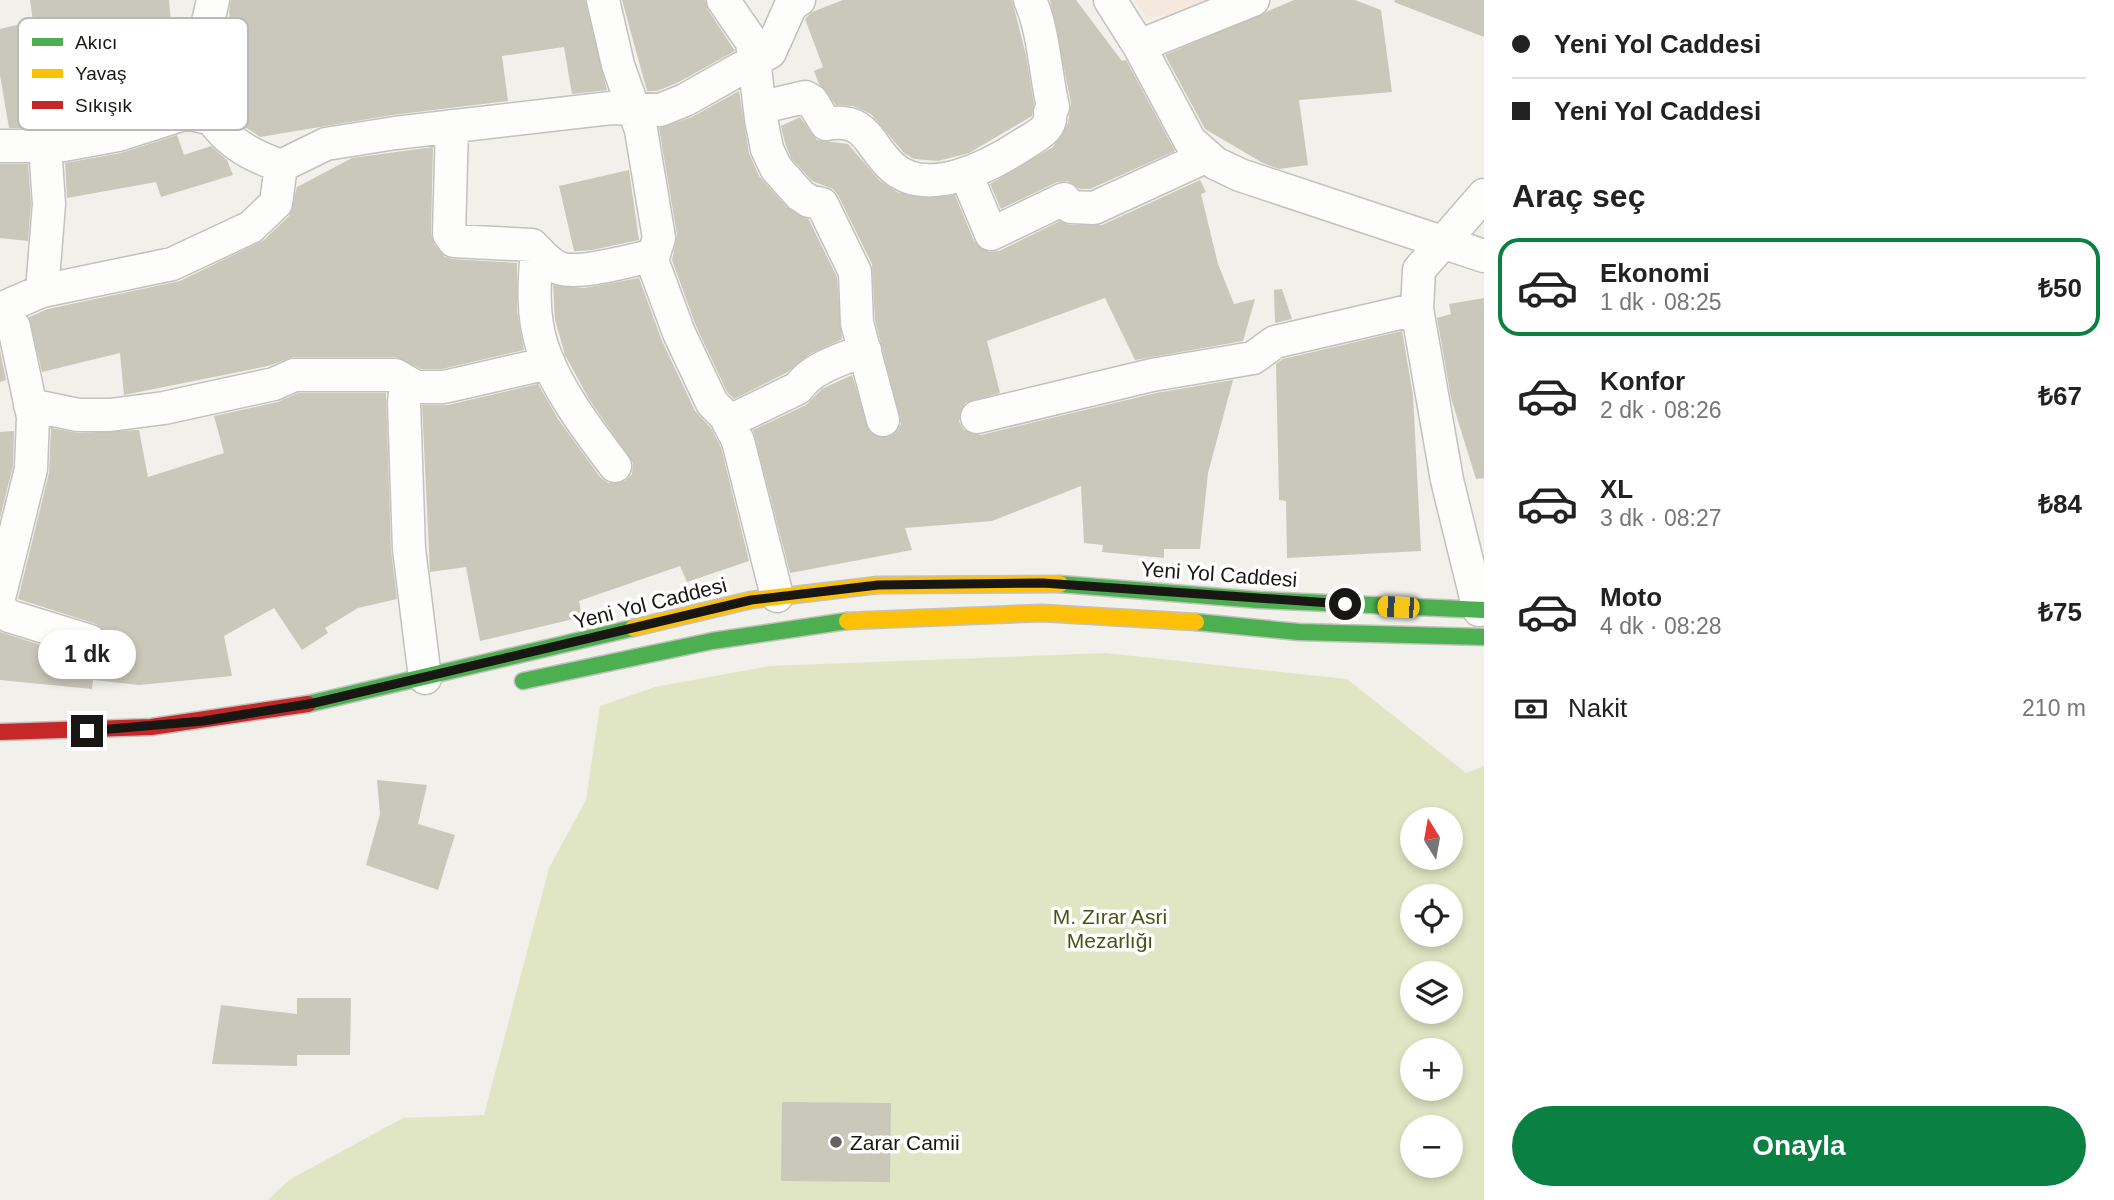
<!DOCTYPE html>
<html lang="tr">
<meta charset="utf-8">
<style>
:root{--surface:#fff;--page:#f6f6f6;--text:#222;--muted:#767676;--line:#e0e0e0;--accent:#0b8043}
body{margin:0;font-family:Arial,sans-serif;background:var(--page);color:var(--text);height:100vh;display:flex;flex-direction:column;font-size:26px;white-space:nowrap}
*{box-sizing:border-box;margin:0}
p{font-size:23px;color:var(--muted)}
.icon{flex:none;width:38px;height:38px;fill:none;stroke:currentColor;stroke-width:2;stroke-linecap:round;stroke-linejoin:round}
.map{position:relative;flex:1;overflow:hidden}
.drawer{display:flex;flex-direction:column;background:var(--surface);width:630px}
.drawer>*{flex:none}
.guide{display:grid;align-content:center;height:154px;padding:0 28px;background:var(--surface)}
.needle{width:46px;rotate:349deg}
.fabs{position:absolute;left:1400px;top:807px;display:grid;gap:14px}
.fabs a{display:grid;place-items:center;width:63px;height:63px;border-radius:50%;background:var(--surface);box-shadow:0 4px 10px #0003;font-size:35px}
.end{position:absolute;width:32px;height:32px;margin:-16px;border:9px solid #181714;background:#fff;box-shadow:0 0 0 4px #fff}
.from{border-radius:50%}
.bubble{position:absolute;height:49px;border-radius:24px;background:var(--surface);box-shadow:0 4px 10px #0003;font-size:23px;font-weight:600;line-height:49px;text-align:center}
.car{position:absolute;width:21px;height:42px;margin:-21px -10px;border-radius:9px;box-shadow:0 0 5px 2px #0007;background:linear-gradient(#f5c518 24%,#345 0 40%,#f5c518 0 76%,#345 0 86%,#f5c518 0)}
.guide b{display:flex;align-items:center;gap:24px;height:66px;font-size:26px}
.guide b+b{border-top:2px solid var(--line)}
.guide i{width:18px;height:18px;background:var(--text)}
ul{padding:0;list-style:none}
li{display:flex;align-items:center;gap:21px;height:98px;margin:0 14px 10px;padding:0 14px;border:4px solid transparent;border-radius:21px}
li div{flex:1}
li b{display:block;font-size:26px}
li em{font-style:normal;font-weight:600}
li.current{border-color:var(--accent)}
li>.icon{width:63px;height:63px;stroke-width:1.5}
h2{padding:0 28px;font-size:32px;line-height:84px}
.pay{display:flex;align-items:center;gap:18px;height:77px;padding:0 28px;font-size:26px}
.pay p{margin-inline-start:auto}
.button{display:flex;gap:14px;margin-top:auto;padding:14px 28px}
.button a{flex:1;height:80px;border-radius:42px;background:var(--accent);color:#fff;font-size:28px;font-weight:600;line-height:80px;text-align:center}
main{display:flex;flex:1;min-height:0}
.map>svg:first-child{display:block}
.education{fill:#f5e9df}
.green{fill:#e0e6c3;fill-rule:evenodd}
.building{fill:#cac8ba}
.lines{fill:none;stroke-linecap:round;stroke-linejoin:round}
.street-casing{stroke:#c2c1bd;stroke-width:35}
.fast-casing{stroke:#c2c1bd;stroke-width:19}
.slow-casing{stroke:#c2c1bd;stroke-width:19}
.jam-casing{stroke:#c2c1bd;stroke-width:19}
.street{stroke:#fdfdfc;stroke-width:32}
.fast{stroke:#4caf50;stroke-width:16}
.slow{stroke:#ffc107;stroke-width:16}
.jam{stroke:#c62828;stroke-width:16}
.route{stroke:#181714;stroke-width:9}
.poi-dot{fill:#64635f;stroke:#fff;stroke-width:2.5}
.labels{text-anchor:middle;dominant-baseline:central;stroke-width:7;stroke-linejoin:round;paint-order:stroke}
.street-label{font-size:21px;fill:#181714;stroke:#fff}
.park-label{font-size:21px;fill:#4c5311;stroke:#fff}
.poi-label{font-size:21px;fill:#181714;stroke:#fff;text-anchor:start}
.key{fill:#fff;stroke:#bab9b8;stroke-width:2}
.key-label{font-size:19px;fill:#181714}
</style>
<main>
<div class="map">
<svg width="1484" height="1200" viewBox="0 0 1484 1200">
<rect width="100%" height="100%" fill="#f1f0eb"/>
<!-- education -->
<path class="education" d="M 1133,0 L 1230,0 L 1194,14 L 1147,17 Z"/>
<!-- green -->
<path class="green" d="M 1105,653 L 1347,679 L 1466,773 L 1484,766 L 1484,1200 L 268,1200 L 289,1180 L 403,1118 L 484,1115 L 549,868 L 586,800 L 600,706 L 655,687 L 770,666 ZM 1412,819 L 1451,819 L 1451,858 L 1412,858 ZM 1412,896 L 1451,896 L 1451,934 L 1412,934 ZM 1412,973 L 1451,973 L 1451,1012 L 1412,1012 ZM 1412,1050 L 1451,1050 L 1451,1088 L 1412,1088 ZM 1412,1127 L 1451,1127 L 1451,1166 L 1412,1166 Z"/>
<!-- building -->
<path class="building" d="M 30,0 L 169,0 L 176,77 L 176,81 L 162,87 L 166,100 L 114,117 L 56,128 L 9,128 L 0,75 L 0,29 L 33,21 Z
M 231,0 L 585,0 L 607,90 L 572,94 L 564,47 L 502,56 L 508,101 L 392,115 L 260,137 L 245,127 L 229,11 Z
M 622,0 L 705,0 L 708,10 L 735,51 L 677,83 L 657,91 L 647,91 Z
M 843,0 L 1012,0 L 1026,55 L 1034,104 L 1032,116 L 969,153 L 938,161 L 914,159 L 904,153 L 871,114 L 853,106 L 836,105 L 819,84 L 814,71 L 823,67 L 805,19 L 812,12 Z
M 1050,0 L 1076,0 L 1122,61 L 1126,60 L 1175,151 L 1090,189 L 1080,189 L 1068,181 L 1057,182 L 1001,209 L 990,184 L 1053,147 L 1068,123 L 1071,103 Z
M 1294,0 L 1355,0 L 1381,10 L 1392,92 L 1299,100 L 1308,165 L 1279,169 L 1263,163 L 1205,129 L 1165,55 Z
M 1395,0 L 1484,0 L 1484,37 L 1394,2 Z
M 739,91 L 749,153 L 759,176 L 787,207 L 809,220 L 837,277 L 842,339 L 810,354 L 786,373 L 734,399 L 727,392 L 696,326 L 672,260 L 677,235 L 659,128 L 692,117 Z
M 800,117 L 817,140 L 848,144 L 879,180 L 897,192 L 923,198 L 955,195 L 974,241 L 989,252 L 999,251 L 1060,221 L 1070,225 L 1102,225 L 1200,180 L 1206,192 L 1201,194 L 1218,264 L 1234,304 L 1255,299 L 1243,341 L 1135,360 L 1105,298 L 987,341 L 1000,393 L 965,403 L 959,421 L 964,430 L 981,435 L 1156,393 L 1233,380 L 1208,473 L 1200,549 L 1164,549 L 1164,558 L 1102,552 L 1103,545 L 1084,543 L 1081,486 L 992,521 L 905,528 L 912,550 L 790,573 L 753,430 L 806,405 L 822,389 L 852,375 L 870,432 L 878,437 L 888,437 L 896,432 L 901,424 L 875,320 L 872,264 L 838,195 L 833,189 L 812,181 L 791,158 L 785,143 L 781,126 Z
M 177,135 L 184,155 L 211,146 L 227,160 L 233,175 L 161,197 L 156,182 L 67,198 L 65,163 L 121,153 Z
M 433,147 L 431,233 L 434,244 L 445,257 L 452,259 L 517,263 L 517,311 L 524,350 L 442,369 L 421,369 L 395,357 L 293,357 L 268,366 L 124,395 L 120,353 L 42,372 L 29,317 L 48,309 L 180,281 L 264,240 L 289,216 L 297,187 L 352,158 Z
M 0,164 L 28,164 L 31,204 L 28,241 L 0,238 Z
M 629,170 L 639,240 L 592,250 L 580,251 L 569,251 L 574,251 L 559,186 Z
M 639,278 L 662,341 L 695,411 L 711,428 L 721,447 L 749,561 L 687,582 L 680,566 L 579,601 L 582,617 L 480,641 L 466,567 L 430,572 L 422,405 L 448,405 L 538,384 L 558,419 L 600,477 L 608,483 L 625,481 L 632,474 L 633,463 L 589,399 L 565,355 L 555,320 L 553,285 L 584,288 Z
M 1282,289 L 1292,319 L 1275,323 L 1274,290 Z
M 1484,298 L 1484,478 L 1476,479 L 1451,398 L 1437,318 L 1451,314 L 1449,304 Z
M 1402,331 L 1413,395 L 1421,551 L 1287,558 L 1286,501 L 1279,500 L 1276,364 L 1283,359 Z
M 0,350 L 6,380 L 0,382 Z
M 298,393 L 386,393 L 391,550 L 397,599 L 358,608 L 325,628 L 328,633 L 302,650 L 274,608 L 224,636 L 232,676 L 139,685 L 93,680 L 92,689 L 0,680 L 0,632 L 85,659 L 102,655 L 108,646 L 108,636 L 96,624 L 18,599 L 49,473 L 51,428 L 78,433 L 139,430 L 148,477 L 224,453 L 214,416 L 278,402 Z
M 14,431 L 13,466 L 0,518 L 0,432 Z
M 377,780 L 427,785 L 418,824 L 455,835 L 438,890 L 366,865 L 380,814 Z
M 297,998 L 351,998 L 350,1055 L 297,1055 L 297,1066 L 212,1064 L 221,1005 L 297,1014 Z
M 782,1102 L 891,1103 L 890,1182 L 781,1181 Z"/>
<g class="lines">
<!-- street casing -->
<g class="street-casing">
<path id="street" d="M 603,0 L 618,65 L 641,130 L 659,238 L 652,260 L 679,333 L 712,403 L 726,417 L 738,441 L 777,596
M 723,0 L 752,42 L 761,119 L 767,149 L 776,168 L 800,195 L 809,201 L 822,204 L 855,272 L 857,323 L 883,420
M 1110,0 L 1139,46 L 1190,141 L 1215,163 L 1240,175 L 1484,256
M 1139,46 L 1253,0
M 759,101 L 775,104 L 805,97 L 812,101 L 826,124 C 867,116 868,145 892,167 C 927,199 990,166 1022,145 C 1035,136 1053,130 1050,112 L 1053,107 C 1045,73 1044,31 1030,0
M 187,113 L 213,0
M 452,126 L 449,234 L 454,241 L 532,245 C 540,253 550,266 562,269 C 582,274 633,260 654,255
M 0,146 L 58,146 L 118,135 L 187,113 L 212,119 C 229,144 253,156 281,166 L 326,144 L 395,133 L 611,108 L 660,110 L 685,100 L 770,52 L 791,5 L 799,0
M 966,174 L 991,234 L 1064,199 L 1071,207 L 1094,208 L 1207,156
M 537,250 C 534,282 532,315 542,346 C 556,389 588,430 615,466
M 42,291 L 49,204 L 45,146
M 0,309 L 42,291 L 172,264 L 251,227 L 276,203 L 281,166
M 406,383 L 404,403 L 409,549 L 425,678
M 30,405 L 78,415 L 110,415 L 164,408 L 274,384 L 294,375 L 395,375 L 416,387 L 444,387 L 549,363
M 977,417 L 1152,375 L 1253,358 L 1275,342 L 1417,309
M 728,422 L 798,388 C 812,367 843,359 865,350
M 0,594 L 31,469 L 33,417 L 14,327 L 1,309
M 0,608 L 9,616 L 90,641
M 1479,610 L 1447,480 L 1417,309 L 1419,270 L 1484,195"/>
</g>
<!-- fast casing -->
<g class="fast-casing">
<path id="fast" d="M 1060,584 L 1259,600 L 1484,610
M 1196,622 L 1299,632 L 1484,637
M 523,681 L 712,641 L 847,621
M 308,704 L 633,628"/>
</g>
<!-- slow casing -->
<g class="slow-casing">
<path id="slow" d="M 847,621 L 1042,613 L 1196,622
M 633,628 L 751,600 L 878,585 L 1060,584"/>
</g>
<!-- jam casing -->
<g class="jam-casing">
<path id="jam" d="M 0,732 L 151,727 L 308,704"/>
</g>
<!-- street -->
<use href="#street" class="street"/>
<!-- fast -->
<use href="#fast" class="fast"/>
<!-- slow -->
<use href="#slow" class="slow"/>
<!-- jam -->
<use href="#jam" class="jam"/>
</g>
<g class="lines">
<!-- route -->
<path class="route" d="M 87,731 L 203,721 L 314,703 L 751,600 L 878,585 L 1043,583 L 1345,604"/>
</g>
<!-- markers -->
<circle class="poi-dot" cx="836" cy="1142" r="7"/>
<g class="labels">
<!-- street labels -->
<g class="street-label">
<text transform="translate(1219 574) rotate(4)">Yeni Yol Caddesi</text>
<text transform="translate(650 603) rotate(-14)">Yeni Yol Caddesi</text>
</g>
<!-- park labels -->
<g class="park-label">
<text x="1110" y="916">M. Zırar Asri<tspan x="1110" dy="24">Mezarlığı</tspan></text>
</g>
<!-- poi labels -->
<g class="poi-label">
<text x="850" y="1142">Zarar Camii</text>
</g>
</g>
<!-- legend -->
<rect x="18" y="18" width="230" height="112" rx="10" class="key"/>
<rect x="32" y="38" width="31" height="8" fill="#4caf50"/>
<rect x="32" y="69" width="31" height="9" fill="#ffc107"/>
<rect x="32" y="101" width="31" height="8" fill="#c62828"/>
<g class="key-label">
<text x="75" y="49">Akıcı</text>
<text x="75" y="80">Yavaş</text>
<text x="75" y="112">Sıkışık</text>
</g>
</svg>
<div class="fabs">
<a><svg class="needle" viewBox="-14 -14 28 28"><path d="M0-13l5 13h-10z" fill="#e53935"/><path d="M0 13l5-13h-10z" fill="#767676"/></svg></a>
<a><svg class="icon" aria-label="locate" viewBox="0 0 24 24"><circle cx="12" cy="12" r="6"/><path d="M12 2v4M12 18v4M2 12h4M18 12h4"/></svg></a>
<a><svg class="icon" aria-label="layers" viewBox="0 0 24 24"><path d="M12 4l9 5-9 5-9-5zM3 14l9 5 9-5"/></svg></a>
<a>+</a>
<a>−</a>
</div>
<i class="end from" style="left:1345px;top:604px"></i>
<i class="end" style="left:87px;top:731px"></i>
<div class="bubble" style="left:38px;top:630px;width:98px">1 dk</div>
<i class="car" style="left:1398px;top:607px;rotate:273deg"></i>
</div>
<section class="drawer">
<div class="guide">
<b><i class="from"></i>Yeni Yol Caddesi</b>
<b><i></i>Yeni Yol Caddesi</b>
</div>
<h2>Araç seç</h2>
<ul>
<li class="current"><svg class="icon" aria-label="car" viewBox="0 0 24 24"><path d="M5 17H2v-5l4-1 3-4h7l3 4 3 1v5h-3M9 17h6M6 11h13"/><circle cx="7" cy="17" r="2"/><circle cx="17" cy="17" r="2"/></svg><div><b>Ekonomi</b><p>1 dk · 08:25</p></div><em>₺50</em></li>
<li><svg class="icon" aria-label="car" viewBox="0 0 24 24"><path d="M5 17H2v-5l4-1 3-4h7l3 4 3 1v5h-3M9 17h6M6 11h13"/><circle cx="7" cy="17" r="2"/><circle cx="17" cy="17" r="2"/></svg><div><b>Konfor</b><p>2 dk · 08:26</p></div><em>₺67</em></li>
<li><svg class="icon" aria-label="car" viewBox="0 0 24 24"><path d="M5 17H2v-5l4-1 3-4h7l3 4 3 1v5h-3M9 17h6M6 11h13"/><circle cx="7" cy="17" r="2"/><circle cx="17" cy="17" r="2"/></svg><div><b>XL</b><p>3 dk · 08:27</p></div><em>₺84</em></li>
<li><svg class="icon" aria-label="car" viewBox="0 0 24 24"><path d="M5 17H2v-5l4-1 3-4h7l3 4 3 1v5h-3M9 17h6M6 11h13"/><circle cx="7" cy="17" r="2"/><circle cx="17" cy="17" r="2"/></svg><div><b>Moto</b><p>4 dk · 08:28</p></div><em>₺75</em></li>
</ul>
<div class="pay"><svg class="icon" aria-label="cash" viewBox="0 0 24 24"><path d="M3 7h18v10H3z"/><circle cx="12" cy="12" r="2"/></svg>Nakit<p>210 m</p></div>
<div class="button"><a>Onayla</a></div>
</section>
</main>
